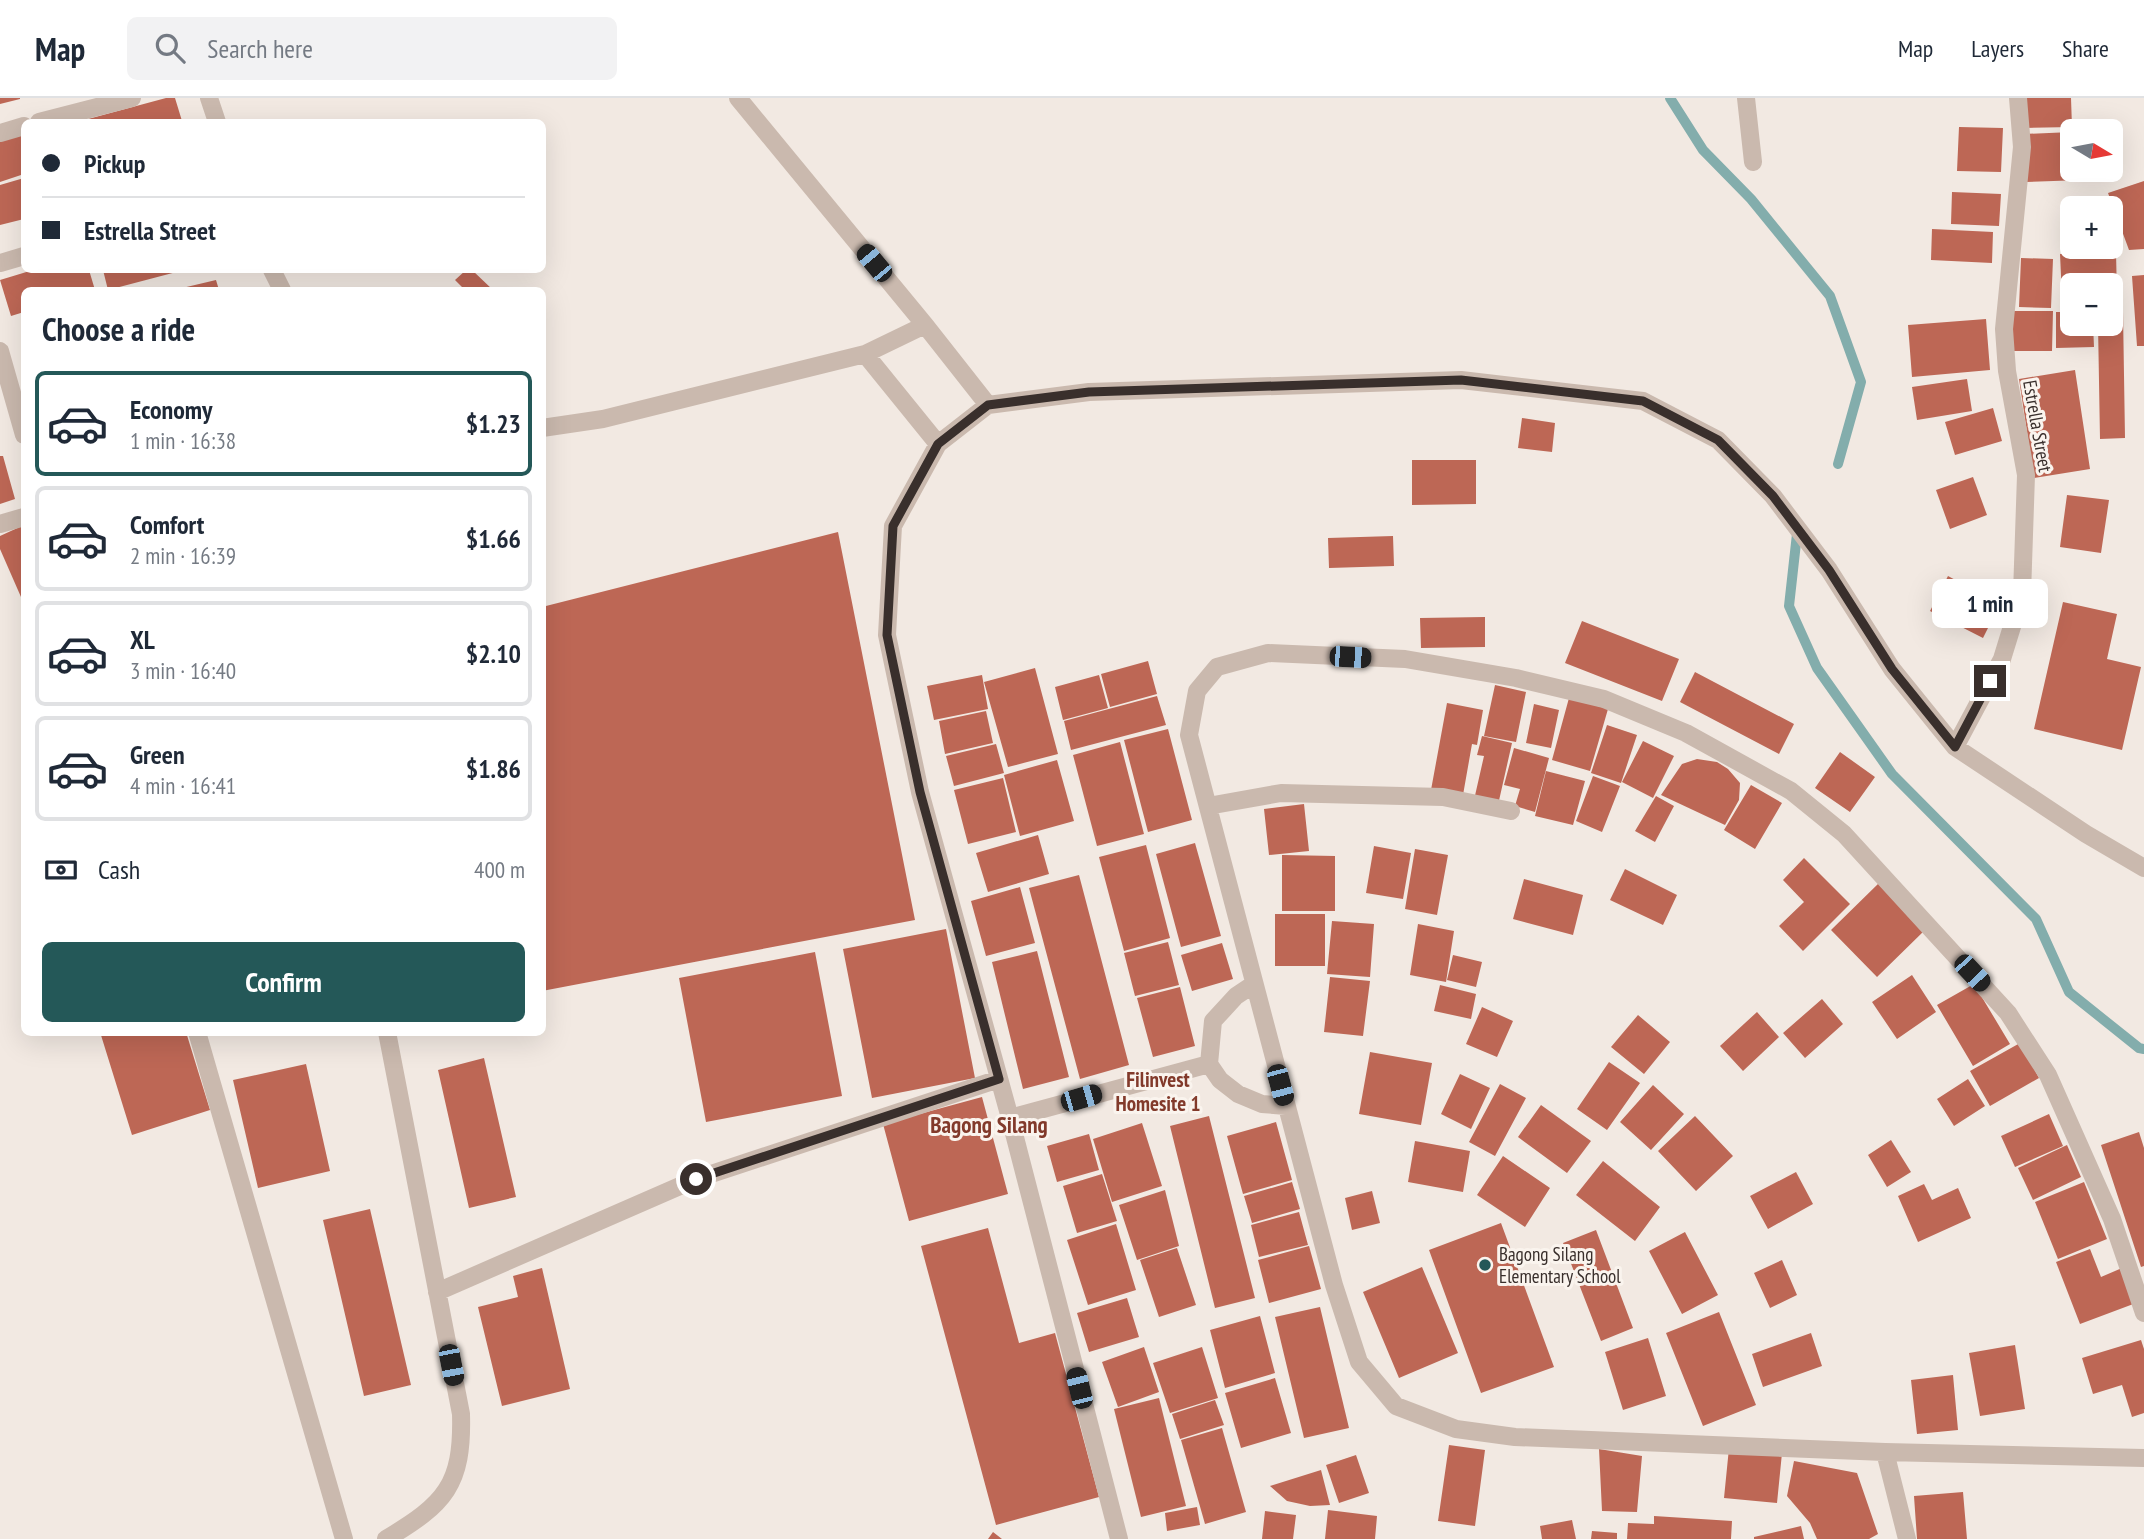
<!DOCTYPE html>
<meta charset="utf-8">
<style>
:root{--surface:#fff;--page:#f2f2f3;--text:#1f2937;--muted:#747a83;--line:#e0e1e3;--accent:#245858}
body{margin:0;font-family:"PT Sans Narrow",sans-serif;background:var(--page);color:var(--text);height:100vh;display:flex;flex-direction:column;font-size:26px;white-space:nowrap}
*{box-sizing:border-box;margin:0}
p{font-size:23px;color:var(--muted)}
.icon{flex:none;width:38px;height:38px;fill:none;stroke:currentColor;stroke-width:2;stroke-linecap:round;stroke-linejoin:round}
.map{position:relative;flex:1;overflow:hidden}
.sheet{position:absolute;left:21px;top:189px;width:525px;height:749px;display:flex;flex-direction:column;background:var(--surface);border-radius:10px;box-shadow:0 7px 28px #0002}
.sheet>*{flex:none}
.guide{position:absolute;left:21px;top:21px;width:525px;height:154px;border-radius:10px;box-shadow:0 7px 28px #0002;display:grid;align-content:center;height:154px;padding:0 21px;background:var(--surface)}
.needle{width:46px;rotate:100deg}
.fabs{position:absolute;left:2060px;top:21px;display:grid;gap:14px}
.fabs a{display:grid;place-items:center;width:63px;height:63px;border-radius:10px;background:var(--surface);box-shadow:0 7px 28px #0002;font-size:35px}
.end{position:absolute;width:32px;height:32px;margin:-16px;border:9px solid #392f2c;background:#fff;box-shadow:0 0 0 4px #fff}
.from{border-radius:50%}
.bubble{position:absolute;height:49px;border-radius:10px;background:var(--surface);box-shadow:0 7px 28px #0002;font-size:23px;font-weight:800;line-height:49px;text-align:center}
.car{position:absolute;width:21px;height:42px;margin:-21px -10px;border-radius:9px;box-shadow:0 0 5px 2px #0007;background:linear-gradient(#222 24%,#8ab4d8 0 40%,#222 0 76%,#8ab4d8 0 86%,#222 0)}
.guide b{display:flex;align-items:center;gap:24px;height:66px;font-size:26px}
.guide b+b{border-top:2px solid var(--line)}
.guide i{width:18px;height:18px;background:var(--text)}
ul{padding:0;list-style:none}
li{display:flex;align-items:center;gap:21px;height:105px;margin:0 14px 10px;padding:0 7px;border:4px solid var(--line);border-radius:10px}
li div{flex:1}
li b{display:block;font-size:26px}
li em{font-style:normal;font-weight:800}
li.selected{border-color:var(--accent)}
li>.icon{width:63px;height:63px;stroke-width:1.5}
h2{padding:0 21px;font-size:32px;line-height:84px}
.pay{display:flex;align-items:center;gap:18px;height:77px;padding:0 21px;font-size:26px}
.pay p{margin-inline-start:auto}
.cta{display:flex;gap:14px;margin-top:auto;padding:14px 21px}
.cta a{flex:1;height:80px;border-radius:10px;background:var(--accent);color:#fff;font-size:28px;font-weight:800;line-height:80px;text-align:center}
header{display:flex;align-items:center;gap:42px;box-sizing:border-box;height:98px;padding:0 35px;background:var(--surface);border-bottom:2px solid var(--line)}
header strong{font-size:33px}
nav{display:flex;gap:38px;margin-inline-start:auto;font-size:24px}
.search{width:490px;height:63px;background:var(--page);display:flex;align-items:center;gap:18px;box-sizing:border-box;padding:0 24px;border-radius:10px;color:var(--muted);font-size:26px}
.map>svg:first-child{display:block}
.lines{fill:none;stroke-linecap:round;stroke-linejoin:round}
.stream{stroke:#83adac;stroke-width:10}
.building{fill:#bd6755}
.minor{stroke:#cab9ae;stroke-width:18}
.route{stroke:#392f2c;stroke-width:9}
.poi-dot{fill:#245858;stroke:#faf4ee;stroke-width:2.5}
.labels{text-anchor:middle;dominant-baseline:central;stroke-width:6;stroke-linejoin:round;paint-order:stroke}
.street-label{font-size:19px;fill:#392f2c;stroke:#faf4ee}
.poi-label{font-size:19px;fill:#392f2c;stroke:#faf4ee;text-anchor:start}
.neighbourhood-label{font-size:21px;font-weight:bold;fill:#823a2b;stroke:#faf4ee}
.quarter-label{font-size:23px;font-weight:bold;fill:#823a2b;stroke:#faf4ee}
</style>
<header>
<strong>Map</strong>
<div class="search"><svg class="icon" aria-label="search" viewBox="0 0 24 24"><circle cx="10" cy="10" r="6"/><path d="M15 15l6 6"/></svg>Search here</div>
<nav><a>Map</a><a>Layers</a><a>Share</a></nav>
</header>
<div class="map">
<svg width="2144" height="1441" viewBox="0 0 2144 1441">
<rect width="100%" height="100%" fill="#f2e9e2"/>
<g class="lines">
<!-- stream -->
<path class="stream" d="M 1670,0 L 1703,52 L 1751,101 L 1830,198 L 1861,284 L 1838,366
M 1797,436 L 1789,508 L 1817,570 L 1892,676 L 2036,821 L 2069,894 L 2139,950 L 2144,951"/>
</g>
<!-- building -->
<path class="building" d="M 0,0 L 20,0 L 20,1 L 0,6 Z
M 166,0 L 175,0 L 182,23 L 77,24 Z
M 2024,0 L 2071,0 L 2072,29 L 2025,30 Z
M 1959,29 L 2003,30 L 2001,74 L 1957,73 Z
M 24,31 L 24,76 L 0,84 L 0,39 Z
M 2072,34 L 2072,72 L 2082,72 L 2082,82 L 2026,84 L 2024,36 Z
M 24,80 L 24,121 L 0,127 L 0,87 Z
M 2144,83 L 2144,151 L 2129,152 L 2108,95 Z
M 1952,94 L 2001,96 L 1999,128 L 1951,126 Z
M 1932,131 L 1993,134 L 1992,165 L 1931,162 Z
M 2116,154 L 2117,197 L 2110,197 L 2110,187 L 2072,187 L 2072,199 L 2062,199 L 2060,156 Z
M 2021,160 L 2053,161 L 2051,210 L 2019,209 Z
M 33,172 L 89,172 L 95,192 L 24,192 L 24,214 L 11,218 L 0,182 Z
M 103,172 L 184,172 L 108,192 Z
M 466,172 L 472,172 L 493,192 L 465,192 L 455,182 Z
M 2144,177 L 2144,248 L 2137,248 L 2132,178 Z
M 216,182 L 219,192 L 178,192 L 178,191 Z
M 2012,213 L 2053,213 L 2052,253 L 2013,253 Z
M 2056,214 L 2072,214 L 2072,226 L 2093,226 L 2094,249 L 2056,250 Z
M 2123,214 L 2125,340 L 2100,341 L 2098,226 L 2110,226 L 2110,215 Z
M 1986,221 L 1990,272 L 1912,279 L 1908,227 Z
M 2075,272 L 2090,371 L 2034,380 L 2019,281 Z
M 1967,281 L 1972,313 L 1917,322 L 1912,289 Z
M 1993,310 L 2002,343 L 1955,357 L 1945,324 Z
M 1522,320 L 1555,325 L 1552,354 L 1518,350 Z
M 0,358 L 3,358 L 15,401 L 0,406 Z
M 1412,362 L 1476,362 L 1476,406 L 1412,407 Z
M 1973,379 L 1987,417 L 1950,431 L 1936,392 Z
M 2067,397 L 2109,402 L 2101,455 L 2060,449 Z
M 24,427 L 24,497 L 21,499 L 0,451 L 0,438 Z
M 838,434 L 915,822 L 542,893 L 542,509 Z
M 1393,438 L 1394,468 L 1329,470 L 1328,440 Z
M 1948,478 L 2000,506 L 1983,540 L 1930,513 Z
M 2063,504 L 2117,516 L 2107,561 L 2141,569 L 2122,652 L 2034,631 Z
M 1485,519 L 1485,549 L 1421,550 L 1420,520 Z
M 1582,523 L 1679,561 L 1662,603 L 1565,565 Z
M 1148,563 L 1157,596 L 1110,609 L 1101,576 Z
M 1035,570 L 1058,656 L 1008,669 L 984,584 Z
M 1695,574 L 1794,626 L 1779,656 L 1680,604 Z
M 982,577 L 988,611 L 934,622 L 927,588 Z
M 1099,577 L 1108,610 L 1063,622 L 1055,589 Z
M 1495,587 L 1526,594 L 1516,644 L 1484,638 Z
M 1157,598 L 1166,627 L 1071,652 L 1064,623 Z
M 1569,600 L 1608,611 L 1590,673 L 1552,662 Z
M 1447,605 L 1483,612 L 1477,647 L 1472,646 L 1463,697 L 1431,692 Z
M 1534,606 L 1559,612 L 1551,650 L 1526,645 Z
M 986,613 L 993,645 L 945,656 L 939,623 Z
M 1607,627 L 1637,637 L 1621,685 L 1591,675 Z
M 1168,631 L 1192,722 L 1148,734 L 1124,642 Z
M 1482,638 L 1512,645 L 1498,707 L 1474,702 L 1484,658 L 1477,657 Z
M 1643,643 L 1674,658 L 1653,700 L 1622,684 Z
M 1120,644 L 1144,736 L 1097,748 L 1073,657 Z
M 996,646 L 1004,675 L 954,688 L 946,658 Z
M 1514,650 L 1549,660 L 1535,714 L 1515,708 L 1520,691 L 1504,687 Z
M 1840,654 L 1875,679 L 1850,714 L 1815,690 Z
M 1697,661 L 1717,664 L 1728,671 L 1740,685 L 1739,702 L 1725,727 L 1661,697 L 1682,666 Z
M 1057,662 L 1074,723 L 1020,738 L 1004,677 Z
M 1546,673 L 1585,683 L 1573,727 L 1535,718 Z
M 1593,678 L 1620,688 L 1602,734 L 1576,723 Z
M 1003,680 L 1016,734 L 968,746 L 954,692 Z
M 1751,687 L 1782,705 L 1755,751 L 1724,732 Z
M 1656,698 L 1674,708 L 1655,744 L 1635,733 Z
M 1304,706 L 1309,753 L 1269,757 L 1264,711 Z
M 1038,737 L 1049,776 L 988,794 L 976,755 Z
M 1195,745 L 1221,838 L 1181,849 L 1156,756 Z
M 1146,747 L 1170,840 L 1124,853 L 1099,759 Z
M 1374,748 L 1411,755 L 1403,801 L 1366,795 Z
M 1415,751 L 1448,757 L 1437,817 L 1405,811 Z
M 1282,757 L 1335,758 L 1335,813 L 1282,813 Z
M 1804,760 L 1850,806 L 1803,853 L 1779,828 L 1804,804 L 1783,782 Z
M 1625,771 L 1677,797 L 1663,827 L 1610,802 Z
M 1079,777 L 1129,967 L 1080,981 L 1029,790 Z
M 1524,781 L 1583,797 L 1573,837 L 1513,821 Z
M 1880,784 L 1925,832 L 1877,879 L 1831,832 Z
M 1020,789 L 1035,845 L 986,858 L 971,803 Z
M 1275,816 L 1325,816 L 1325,868 L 1275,868 Z
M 1332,823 L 1374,826 L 1370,879 L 1327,876 Z
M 1418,826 L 1454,833 L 1446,884 L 1410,877 Z
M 946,831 L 975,980 L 872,1000 L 843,851 Z
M 1168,844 L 1179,887 L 1135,898 L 1124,855 Z
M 1222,845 L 1233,881 L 1192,893 L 1181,857 Z
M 1037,853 L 1069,979 L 1023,991 L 992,864 Z
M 815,854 L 842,998 L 706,1024 L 679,880 Z
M 1453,857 L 1482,864 L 1476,889 L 1447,882 Z
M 1912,877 L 1936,914 L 1897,941 L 1872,904 Z
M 1330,879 L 1370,883 L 1363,938 L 1324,934 Z
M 1974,886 L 2010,946 L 1973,968 L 1937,907 Z
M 1440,887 L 1476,896 L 1471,921 L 1434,913 Z
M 1180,889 L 1195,948 L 1153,959 L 1137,900 Z
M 1822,901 L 1843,926 L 1805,960 L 1783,935 Z
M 1482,909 L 1513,923 L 1497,959 L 1466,946 Z
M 1757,914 L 1779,939 L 1743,973 L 1720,948 Z
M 1638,917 L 1670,944 L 1644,976 L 1611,949 Z
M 100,934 L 186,934 L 210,1012 L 132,1037 Z
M 2020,945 L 2039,980 L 1990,1008 L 1970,973 Z
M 1370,954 L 1432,965 L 1421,1027 L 1359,1016 Z
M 484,960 L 516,1099 L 469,1110 L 438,972 Z
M 1609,964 L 1640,985 L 1607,1032 L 1577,1011 Z
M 306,966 L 330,1073 L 258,1090 L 233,982 Z
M 1460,976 L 1490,990 L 1471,1031 L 1441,1016 Z
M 1968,981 L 1985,1008 L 1954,1028 L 1937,1001 Z
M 1500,986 L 1526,1000 L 1495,1058 L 1469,1044 Z
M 1653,987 L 1684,1016 L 1651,1052 L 1620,1024 Z
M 982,999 L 1008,1096 L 909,1123 L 883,1026 Z
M 1541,1007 L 1591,1043 L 1567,1075 L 1518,1039 Z
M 2049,1016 L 2063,1048 L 2015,1069 L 2001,1038 Z
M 1209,1018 L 1255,1200 L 1215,1210 L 1170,1028 Z
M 1695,1018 L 1733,1058 L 1696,1093 L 1658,1053 Z
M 1276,1024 L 1292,1082 L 1243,1096 L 1227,1038 Z
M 1142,1025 L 1162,1088 L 1112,1104 L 1093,1041 Z
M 2139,1034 L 2144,1050 L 2144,1168 L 2141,1169 L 2101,1047 Z
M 1089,1036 L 1099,1072 L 1057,1084 L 1047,1048 Z
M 1891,1042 L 1911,1074 L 1887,1089 L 1868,1057 Z
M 1415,1043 L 1470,1053 L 1463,1094 L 1408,1084 Z
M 2067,1047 L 2081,1079 L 2033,1102 L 2018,1070 Z
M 1503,1058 L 1550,1090 L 1525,1129 L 1477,1097 Z
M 1603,1063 L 1660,1109 L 1635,1143 L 1576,1097 Z
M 1796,1074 L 1813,1106 L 1768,1131 L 1750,1098 Z
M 1102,1076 L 1117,1123 L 1077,1135 L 1063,1088 Z
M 1292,1084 L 1300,1111 L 1252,1125 L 1244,1098 Z
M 2084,1084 L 2107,1141 L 2058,1161 L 2035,1104 Z
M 1924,1086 L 1932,1102 L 1958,1090 L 1971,1120 L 1918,1144 L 1898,1098 Z
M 1165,1092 L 1179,1148 L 1137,1162 L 1119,1107 Z
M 1372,1093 L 1380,1125 L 1352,1132 L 1345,1100 Z
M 370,1111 L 411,1287 L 364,1298 L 323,1122 Z
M 1299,1114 L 1308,1147 L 1259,1159 L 1251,1127 Z
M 1501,1125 L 1554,1269 L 1481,1295 L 1429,1152 Z
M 1116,1126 L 1136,1192 L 1088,1207 L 1067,1142 Z
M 988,1130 L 1019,1245 L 1055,1235 L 1099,1399 L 996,1427 L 921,1148 Z
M 1596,1132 L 1633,1230 L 1601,1243 L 1563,1145 Z
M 1685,1134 L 1718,1197 L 1682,1216 L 1649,1153 Z
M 1309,1148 L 1321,1191 L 1269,1205 L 1258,1162 Z
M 1177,1150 L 1196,1207 L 1159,1219 L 1140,1162 Z
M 2090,1151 L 2101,1179 L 2122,1170 L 2136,1205 L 2080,1226 L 2056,1164 Z
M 1782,1162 L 1797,1197 L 1770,1210 L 1754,1175 Z
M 1422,1169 L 1458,1255 L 1399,1280 L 1363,1194 Z
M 542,1170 L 570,1291 L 502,1308 L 478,1209 L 518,1199 L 513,1178 Z
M 1127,1200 L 1139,1239 L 1089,1254 L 1077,1215 Z
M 1320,1209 L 1349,1330 L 1304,1340 L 1275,1219 Z
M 1719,1214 L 1756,1307 L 1703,1328 L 1666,1235 Z
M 1260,1218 L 1275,1275 L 1225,1290 L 1210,1232 Z
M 1811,1235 L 1822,1268 L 1763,1289 L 1752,1256 Z
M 1648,1240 L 1666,1298 L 1623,1312 L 1605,1254 Z
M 2141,1242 L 2144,1251 L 2144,1315 L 2132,1319 L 2122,1287 L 2093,1296 L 2082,1260 Z
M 2015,1247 L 2025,1311 L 1980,1318 L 1969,1255 Z
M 1144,1249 L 1159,1294 L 1118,1309 L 1102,1264 Z
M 1202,1249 L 1218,1300 L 1170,1315 L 1153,1265 Z
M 1953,1277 L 1958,1332 L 1917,1336 L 1911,1282 Z
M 1275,1280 L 1291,1335 L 1241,1350 L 1225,1295 Z
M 1159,1300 L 1186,1408 L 1141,1419 L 1114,1311 Z
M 1215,1302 L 1224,1327 L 1180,1341 L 1172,1316 Z
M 1222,1330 L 1246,1414 L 1205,1426 L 1181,1342 Z
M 1449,1347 L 1485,1352 L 1475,1428 L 1438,1423 Z
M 1729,1350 L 1782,1355 L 1777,1405 L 1724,1400 Z
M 1599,1351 L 1642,1358 L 1637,1414 L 1602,1413 Z
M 1356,1357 L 1369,1395 L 1339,1405 L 1326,1367 Z
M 1794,1363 L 1857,1375 L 1878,1436 L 1869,1441 L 1817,1441 L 1810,1425 L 1787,1398 Z
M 1321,1372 L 1330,1407 L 1310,1408 L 1287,1403 L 1270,1388 Z
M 1963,1394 L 1967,1441 L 1917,1441 L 1914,1398 Z
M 1197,1409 L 1200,1427 L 1167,1433 L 1165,1415 Z
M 1328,1412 L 1377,1418 L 1375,1441 L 1325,1441 Z
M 1265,1413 L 1296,1417 L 1293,1441 L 1262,1441 Z
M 1654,1418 L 1732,1423 L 1731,1441 L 1627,1441 L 1628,1425 L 1654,1426 Z
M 1572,1422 L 1576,1441 L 1542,1441 L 1540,1428 Z
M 1801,1428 L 1804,1441 L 1754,1441 L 1754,1439 Z
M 1592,1433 L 1617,1435 L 1617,1441 L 1591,1441 Z
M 993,1434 L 1002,1441 L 988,1441 Z"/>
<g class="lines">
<!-- minor -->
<path class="minor" d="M 209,0 L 217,24
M 738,0 L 925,227 L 988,307
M 1746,0 L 1753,64
M 39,24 L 132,0
M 0,35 L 24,28
M 0,165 L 24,158
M 272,172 L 282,192
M 0,253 L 24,337
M 865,256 L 938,346
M 542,330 L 603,321 L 865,256 L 925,227
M 0,426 L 24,419
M 1955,649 L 2002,561 L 2022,496 L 2026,377 L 2007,273 L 2004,231 L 2022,49 L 2018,0
M 1208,708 L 1281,695 L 1443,699 L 1511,713
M 1254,886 L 1236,898 L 1213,923 L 1209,966 L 1220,982 L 1238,996 L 1262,1006 L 1286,1008
M 197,934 L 344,1441
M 1010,1020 L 1209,966
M 437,1194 L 696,1081 L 999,981
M 2144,1215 L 2112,1121 L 2048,977 L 2008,915 L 1844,736 L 1791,693 L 1686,635 L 1604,601 L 1516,580 L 1405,561 L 1268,555 L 1217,569 L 1197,593 L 1189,637 L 1334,1187 L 1359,1264 L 1396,1308 L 1456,1331 L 1515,1339 L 1885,1354 L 2144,1360
M 1885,1354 L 1907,1441
M 386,1441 C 445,1406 463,1387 461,1316 L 387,934
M 1119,1441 L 1010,1020 L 920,694 L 887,537 L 893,428 L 938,346 L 988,307 L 1089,294 L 1461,282 L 1643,303 L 1718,342 L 1773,398 L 1829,472 L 1892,571 L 1955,649 L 2086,736 L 2144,770"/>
</g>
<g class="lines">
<!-- route -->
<path class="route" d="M 696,1081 L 999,981 L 920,694 L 887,537 L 893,428 L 938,346 L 988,307 L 1089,294 L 1461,282 L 1643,303 L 1718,342 L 1773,398 L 1829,472 L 1892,571 L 1955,649 L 1990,583"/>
</g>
<!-- markers -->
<circle class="poi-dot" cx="1485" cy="1167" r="7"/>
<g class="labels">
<!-- street labels -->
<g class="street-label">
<text transform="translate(2038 328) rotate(80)">Estrella Street</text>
</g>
<!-- poi labels -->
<g class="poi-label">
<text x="1499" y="1156">Bagong Silang<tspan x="1499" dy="22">Elementary School</tspan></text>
</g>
<!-- neighbourhood labels -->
<g class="neighbourhood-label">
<text x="1158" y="981">Filinvest<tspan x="1158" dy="24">Homesite 1</tspan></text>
</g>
<!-- quarter labels -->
<g class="quarter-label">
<text x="989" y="1026">Bagong Silang</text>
</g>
</g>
</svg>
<div class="fabs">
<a><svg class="needle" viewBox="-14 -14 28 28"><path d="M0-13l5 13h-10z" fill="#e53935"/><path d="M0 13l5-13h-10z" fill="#747a83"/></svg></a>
<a>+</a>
<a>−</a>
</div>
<i class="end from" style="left:696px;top:1081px"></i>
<i class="end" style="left:1990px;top:583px"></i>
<div class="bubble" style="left:1932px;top:481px;width:116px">1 min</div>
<i class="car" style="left:874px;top:165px;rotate:320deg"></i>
<i class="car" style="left:1350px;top:559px;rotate:93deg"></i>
<i class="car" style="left:1972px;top:875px;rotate:137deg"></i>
<i class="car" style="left:1280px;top:987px;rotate:165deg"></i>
<i class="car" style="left:1081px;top:1000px;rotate:74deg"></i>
<i class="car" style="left:451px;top:1267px;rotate:169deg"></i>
<i class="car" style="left:1079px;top:1290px;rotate:346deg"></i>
<div class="guide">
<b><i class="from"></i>Pickup</b>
<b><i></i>Estrella Street</b>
</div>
<section class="sheet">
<h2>Choose a ride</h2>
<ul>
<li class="selected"><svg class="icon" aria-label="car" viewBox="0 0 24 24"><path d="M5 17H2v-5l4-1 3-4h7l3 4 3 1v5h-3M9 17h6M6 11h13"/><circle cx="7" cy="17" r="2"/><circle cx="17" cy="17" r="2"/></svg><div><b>Economy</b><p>1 min · 16:38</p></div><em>$1.23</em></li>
<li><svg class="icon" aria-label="car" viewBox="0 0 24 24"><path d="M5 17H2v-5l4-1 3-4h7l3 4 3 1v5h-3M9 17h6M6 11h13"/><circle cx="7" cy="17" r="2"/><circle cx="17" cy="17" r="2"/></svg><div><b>Comfort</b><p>2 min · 16:39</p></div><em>$1.66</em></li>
<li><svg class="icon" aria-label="car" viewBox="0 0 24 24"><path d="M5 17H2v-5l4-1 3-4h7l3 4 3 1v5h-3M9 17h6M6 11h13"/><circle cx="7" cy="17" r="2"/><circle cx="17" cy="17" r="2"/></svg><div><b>XL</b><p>3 min · 16:40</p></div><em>$2.10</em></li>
<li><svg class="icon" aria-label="car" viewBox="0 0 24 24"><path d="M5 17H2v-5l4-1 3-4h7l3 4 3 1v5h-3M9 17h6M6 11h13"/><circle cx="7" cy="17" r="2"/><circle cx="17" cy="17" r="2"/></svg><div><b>Green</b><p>4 min · 16:41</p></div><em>$1.86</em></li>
</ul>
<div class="pay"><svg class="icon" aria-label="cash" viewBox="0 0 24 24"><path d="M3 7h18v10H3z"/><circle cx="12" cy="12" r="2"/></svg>Cash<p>400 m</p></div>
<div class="cta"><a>Confirm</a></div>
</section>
</div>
